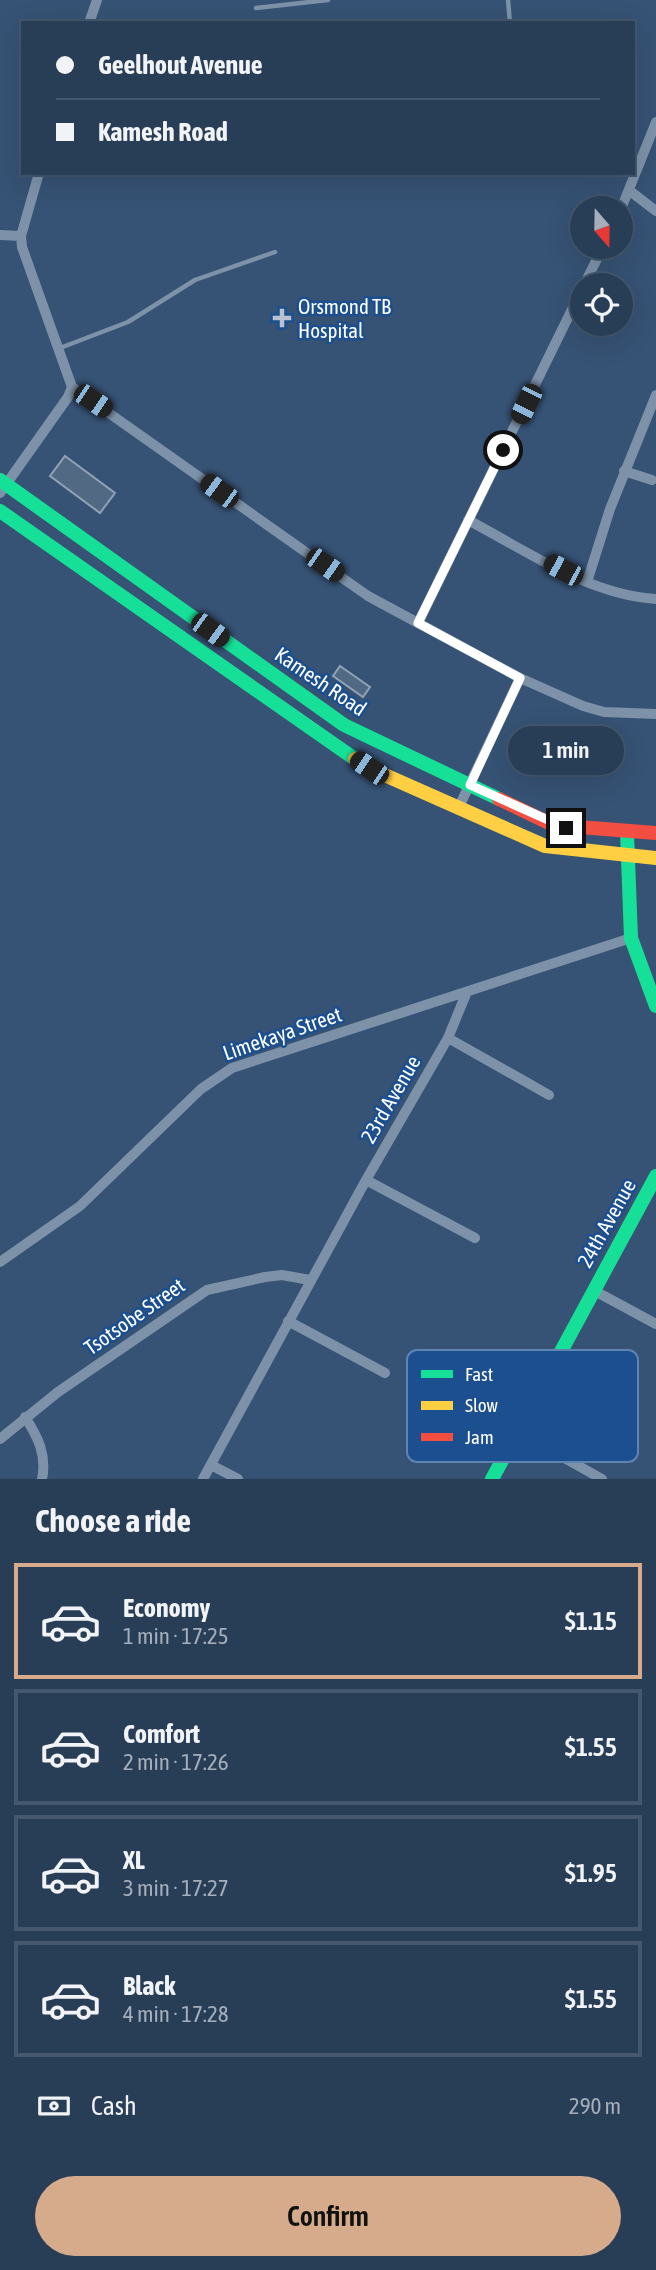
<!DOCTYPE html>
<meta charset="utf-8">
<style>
:root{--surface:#283e57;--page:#344961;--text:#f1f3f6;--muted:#a5aeba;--line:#44576d;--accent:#d6ab8b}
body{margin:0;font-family:"Asap Condensed",sans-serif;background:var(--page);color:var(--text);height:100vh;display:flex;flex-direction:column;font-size:26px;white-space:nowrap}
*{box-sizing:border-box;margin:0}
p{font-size:23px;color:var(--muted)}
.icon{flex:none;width:38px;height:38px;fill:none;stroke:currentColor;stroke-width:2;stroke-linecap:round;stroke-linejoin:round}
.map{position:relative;height:1479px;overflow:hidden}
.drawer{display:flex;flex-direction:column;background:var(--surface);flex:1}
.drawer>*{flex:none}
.banner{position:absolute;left:21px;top:21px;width:614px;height:154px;border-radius:0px;box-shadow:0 7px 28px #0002,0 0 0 2px var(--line);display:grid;align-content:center;height:154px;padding:0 35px;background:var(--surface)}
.needle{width:46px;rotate:160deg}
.controls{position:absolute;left:570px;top:196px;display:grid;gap:14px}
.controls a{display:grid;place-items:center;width:63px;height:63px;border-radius:50%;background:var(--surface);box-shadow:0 7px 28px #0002,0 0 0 2px var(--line);font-size:35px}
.end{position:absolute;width:32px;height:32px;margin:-16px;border:9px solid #fff;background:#111;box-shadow:0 0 0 4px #111}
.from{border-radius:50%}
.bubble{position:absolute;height:49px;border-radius:24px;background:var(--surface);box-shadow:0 7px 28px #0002,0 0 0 2px var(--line);font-size:23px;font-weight:600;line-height:49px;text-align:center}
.car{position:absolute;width:21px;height:42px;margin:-21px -10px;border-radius:9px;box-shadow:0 0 5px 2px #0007;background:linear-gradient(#222 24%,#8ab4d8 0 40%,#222 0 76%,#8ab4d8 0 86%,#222 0)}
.banner b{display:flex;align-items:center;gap:24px;height:66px;font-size:26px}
.banner b+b{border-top:2px solid var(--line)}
.banner i{width:18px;height:18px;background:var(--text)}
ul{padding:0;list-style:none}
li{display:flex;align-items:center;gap:21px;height:116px;margin:0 14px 10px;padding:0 21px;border:4px solid var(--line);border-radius:0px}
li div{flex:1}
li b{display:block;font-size:26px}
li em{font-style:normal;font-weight:600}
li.selected{border-color:var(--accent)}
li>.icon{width:63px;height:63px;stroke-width:1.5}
h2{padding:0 35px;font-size:32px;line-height:84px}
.pay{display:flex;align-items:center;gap:18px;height:77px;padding:0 35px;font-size:26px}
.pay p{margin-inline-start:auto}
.button{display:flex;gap:14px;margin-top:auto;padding:14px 35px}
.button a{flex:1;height:80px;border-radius:42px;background:var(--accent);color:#111;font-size:28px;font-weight:600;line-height:80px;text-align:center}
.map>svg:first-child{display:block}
.building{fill:#526984;stroke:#92a2b6;stroke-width:2}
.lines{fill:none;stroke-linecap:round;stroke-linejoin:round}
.lane{stroke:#7d92a8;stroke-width:4.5}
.street{stroke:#7d92a8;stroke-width:10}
.fast{stroke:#16e098;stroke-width:14}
.slow{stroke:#ffcf43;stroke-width:14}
.jam{stroke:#f24e42;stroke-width:14}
.route{stroke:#fff;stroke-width:9}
.poi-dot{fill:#b9c2ce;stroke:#1b4f8f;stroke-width:2.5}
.labels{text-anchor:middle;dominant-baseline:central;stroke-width:5;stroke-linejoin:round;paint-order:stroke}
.poi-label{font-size:21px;fill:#fff;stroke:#1b4f8f;text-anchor:start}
.street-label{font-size:21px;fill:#fff;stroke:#1b4f8f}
.key{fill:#1b4f8f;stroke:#5f84b1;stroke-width:2}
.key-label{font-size:19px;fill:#fff}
</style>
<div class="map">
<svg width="656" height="1479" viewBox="0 0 656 1479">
<rect width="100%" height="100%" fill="#365274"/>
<!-- building -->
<path class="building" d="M 65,456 L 115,493 L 100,513 L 50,476 Z
M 340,666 L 370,687 L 363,697 L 333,676 Z"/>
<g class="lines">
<!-- lane -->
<path class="lane" d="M 508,0 L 510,23
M 256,8 L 328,0
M 60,348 L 128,322 L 195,280 L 275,252"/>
<!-- street -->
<path class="street" d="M 89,23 L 97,0
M 630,191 L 656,211
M 621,209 L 656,122
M 0,235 L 21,236
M 584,285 L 603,247
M 72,387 L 368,596 L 520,678 L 583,706 L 604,712 L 656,714
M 624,471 L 652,480
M 0,493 L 68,397 L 72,387 L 22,247 L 21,236 L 39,173
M 468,520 C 527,551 589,595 656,599
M 587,582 L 610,509 L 656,395
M 418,623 L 583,287
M 458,809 L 520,678
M 448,1038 L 549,1095
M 366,1180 L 475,1238
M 0,1262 L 80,1206 L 201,1089 L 232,1068 L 631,938
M 593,1290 L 656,1324
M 288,1321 L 385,1373
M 25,1417 C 38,1437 47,1455 42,1479
M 518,1432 L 602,1479
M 0,1439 L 58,1392 L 207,1290 L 265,1277 L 282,1275 L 310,1280
M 211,1465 L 238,1479
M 203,1479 L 366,1180 L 448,1038 L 466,994"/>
<!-- fast -->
<path class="fast" d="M 0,480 L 344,725 L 499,799
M 0,511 L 355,759
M 627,832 L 631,938 L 656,1006
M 492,1479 L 656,1176"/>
<!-- slow -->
<path class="slow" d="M 355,759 L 369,768 L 545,846 L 656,858"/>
<!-- jam -->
<path class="jam" d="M 499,799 L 553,825 L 656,833"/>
</g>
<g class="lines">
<!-- route -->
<path class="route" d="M 503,450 L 418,623 L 520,678 L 470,785 L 566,828"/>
</g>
<!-- markers -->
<path class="poi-dot" d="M278.5 307.5h7v7h7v7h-7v7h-7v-7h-7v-7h7z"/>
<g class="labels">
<!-- poi labels -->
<g class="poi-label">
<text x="298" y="306">Orsmond TB<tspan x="298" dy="24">Hospital</tspan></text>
</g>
<!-- street labels -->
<g class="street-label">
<text transform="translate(321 681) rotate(34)">Kamesh Road</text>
<text transform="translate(282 1033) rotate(-19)">Limekaya Street</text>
<text transform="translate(390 1099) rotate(-60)">23rd Avenue</text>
<text transform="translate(606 1223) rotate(-61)">24th Avenue</text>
<text transform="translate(134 1316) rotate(-35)">Tsotsobe Street</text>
</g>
</g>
<!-- legend -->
<rect x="407" y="1350" width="231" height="112" rx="10" class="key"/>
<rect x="421" y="1370" width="32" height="8" fill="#16e098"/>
<rect x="421" y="1401" width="32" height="9" fill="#ffcf43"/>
<rect x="421" y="1433" width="32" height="8" fill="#f24e42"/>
<g class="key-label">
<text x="465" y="1381">Fast</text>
<text x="465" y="1412">Slow</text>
<text x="465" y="1444">Jam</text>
</g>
</svg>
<div class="controls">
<a><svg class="needle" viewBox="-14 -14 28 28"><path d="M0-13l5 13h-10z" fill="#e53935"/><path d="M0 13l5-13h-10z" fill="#a5aeba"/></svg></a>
<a><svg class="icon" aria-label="locate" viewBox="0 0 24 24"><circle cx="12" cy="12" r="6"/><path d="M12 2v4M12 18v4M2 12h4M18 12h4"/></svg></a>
</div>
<i class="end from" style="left:503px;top:450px"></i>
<i class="end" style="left:566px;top:828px"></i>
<div class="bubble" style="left:508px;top:726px;width:116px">1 min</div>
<i class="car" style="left:93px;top:401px;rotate:124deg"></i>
<i class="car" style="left:526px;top:404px;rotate:206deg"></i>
<i class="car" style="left:219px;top:491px;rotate:306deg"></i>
<i class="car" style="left:325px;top:565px;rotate:125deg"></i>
<i class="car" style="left:563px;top:570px;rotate:298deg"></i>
<i class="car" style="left:210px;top:630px;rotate:126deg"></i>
<i class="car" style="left:369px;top:768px;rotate:304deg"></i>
<div class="banner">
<b><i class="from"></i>Geelhout Avenue</b>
<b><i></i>Kamesh Road</b>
</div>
</div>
<section class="drawer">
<h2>Choose a ride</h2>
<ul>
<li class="selected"><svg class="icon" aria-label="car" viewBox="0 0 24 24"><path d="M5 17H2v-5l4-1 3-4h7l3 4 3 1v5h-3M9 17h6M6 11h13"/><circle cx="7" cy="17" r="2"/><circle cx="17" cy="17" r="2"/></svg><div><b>Economy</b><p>1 min · 17:25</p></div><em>$1.15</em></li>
<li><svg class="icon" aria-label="car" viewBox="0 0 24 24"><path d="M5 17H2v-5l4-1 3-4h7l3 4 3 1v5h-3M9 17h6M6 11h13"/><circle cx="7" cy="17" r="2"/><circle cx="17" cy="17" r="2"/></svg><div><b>Comfort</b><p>2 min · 17:26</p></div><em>$1.55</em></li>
<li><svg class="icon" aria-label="car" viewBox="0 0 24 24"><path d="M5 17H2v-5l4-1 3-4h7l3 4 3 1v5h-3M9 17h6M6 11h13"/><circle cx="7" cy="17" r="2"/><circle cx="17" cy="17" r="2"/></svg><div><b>XL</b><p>3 min · 17:27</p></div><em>$1.95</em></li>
<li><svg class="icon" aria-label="car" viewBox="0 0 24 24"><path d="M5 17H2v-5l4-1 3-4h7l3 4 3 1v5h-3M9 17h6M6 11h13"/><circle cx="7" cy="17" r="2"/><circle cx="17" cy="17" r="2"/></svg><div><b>Black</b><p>4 min · 17:28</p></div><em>$1.55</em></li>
</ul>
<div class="pay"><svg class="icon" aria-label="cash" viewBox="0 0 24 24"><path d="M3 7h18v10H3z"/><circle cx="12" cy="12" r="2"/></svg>Cash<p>290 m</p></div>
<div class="button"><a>Confirm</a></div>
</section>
